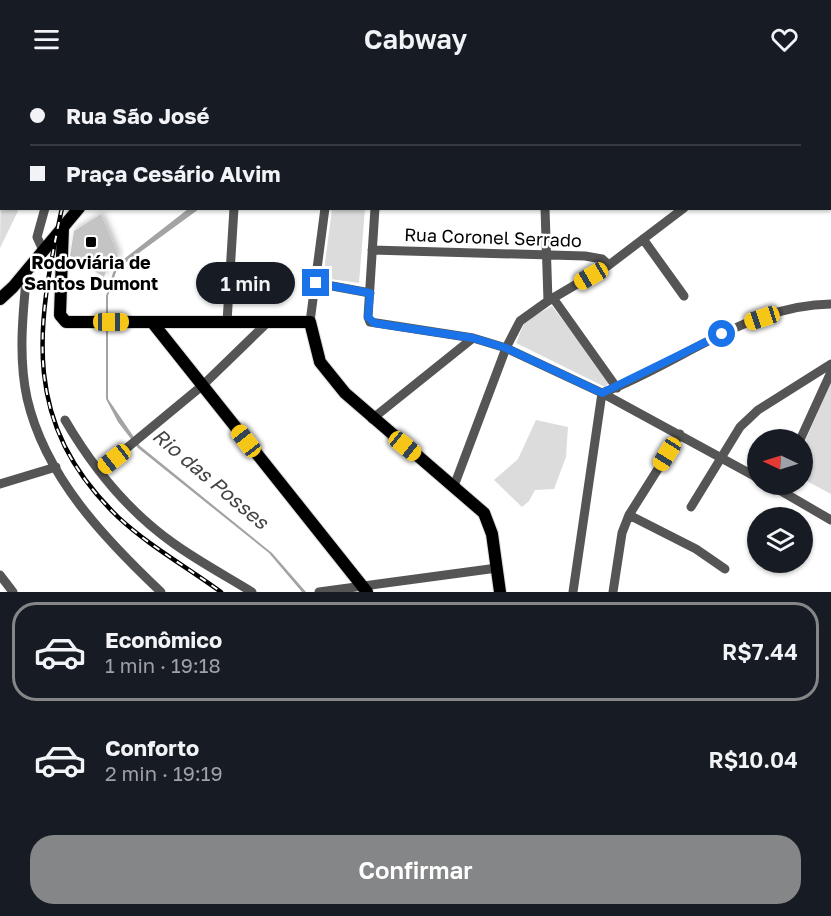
<!DOCTYPE html>
<html lang="pt">
<meta charset="utf-8">
<style>
:root{--surface:#171b24;--page:#20242c;--text:#f1f3f6;--muted:#9ea1a6;--line:#363941;--accent:#858687}
body{margin:0;font-family:"Golos Text",sans-serif;background:var(--page);color:var(--text);height:100vh;display:flex;flex-direction:column;font-size:22px;white-space:nowrap}
*{box-sizing:border-box;margin:0}
p{font-size:20px;color:var(--muted)}
.icon{flex:none;width:33px;height:33px;fill:none;stroke:currentColor;stroke-width:2;stroke-linecap:round;stroke-linejoin:round}
.map{position:relative;height:514px;overflow:hidden}
.sheet{display:flex;flex-direction:column;background:var(--surface);flex:1}
.sheet>*{flex:none}
.banner{position:absolute;left:0px;top:0px;width:831px;height:132px;box-shadow:0 2px 4px #0004;display:grid;align-content:center;height:132px;padding:0 30px;background:var(--surface)}
.needle{width:39px;rotate:274deg}
.fabs{position:absolute;left:747px;top:351px;display:grid;gap:12px}
.fabs a{display:grid;place-items:center;width:66px;height:66px;border-radius:50%;background:var(--surface);box-shadow:0 2px 4px #0004;font-size:30px}
.end{position:absolute;width:27px;height:27px;margin:-14px;border:8px solid #1a73e8;background:#fff;box-shadow:0 0 0 3px #fff}
.from{border-radius:50%}
.bubble{position:absolute;height:42px;border-radius:21px;background:var(--surface);box-shadow:0 2px 4px #0004;font-size:20px;font-weight:600;line-height:42px;text-align:center}
.car{position:absolute;width:18px;height:36px;margin:-18px -9px;border-radius:8px;box-shadow:0 0 4px 2px #0007;background:linear-gradient(#f5c518 24%,#345 0 40%,#f5c518 0 76%,#345 0 86%,#f5c518 0)}
.banner b{display:flex;align-items:center;gap:21px;height:57px;font-size:22px}
.banner b+b{border-top:2px solid var(--line)}
.banner i{width:15px;height:15px;background:var(--text)}
ul{padding:10px 0 0;list-style:none}
li{display:flex;align-items:center;gap:18px;height:99px;margin:0 12px 9px;padding:0 18px;border:3px solid transparent;border-radius:24px}
li div{flex:1}
li b{display:block;font-size:22px}
li em{font-style:normal;font-weight:600}
li.current{border-color:var(--accent)}
li>.icon{width:54px;height:54px;stroke-width:1.5}
.action{display:flex;gap:12px;margin-top:auto;padding:12px 30px}
.action a{flex:1;height:69px;border-radius:24px;background:var(--accent);color:#fff;font-size:24px;font-weight:600;line-height:69px;text-align:center}
header{display:flex;justify-content:space-between;align-items:center;height:78px;padding:0 30px;background:var(--surface);font-size:27px;font-weight:600}
.map>svg:first-child{display:block}
.green{fill:#dcdcdc}
.water{fill:#a3a3a3}
.building{fill:#c4c4c4;filter:url(#shadow)}
.lines{fill:none;stroke-linecap:round;stroke-linejoin:round}
.major-casing{stroke:#dbdbdb;stroke-width:14}
.minor{stroke:#555;stroke-width:9}
.major{stroke:#000;stroke-width:12}
.rail-casing{stroke:#000;stroke-width:4.5}
.rail{stroke:#fff;stroke-width:2;stroke-dasharray:7;stroke-linecap:butt}
.route{stroke:#1a73e8;stroke-width:8}
.poi-dot{fill:#000;stroke:#fff;stroke-width:2}
.labels{text-anchor:middle;dominant-baseline:central;stroke-width:5;stroke-linejoin:round;paint-order:stroke}
.street-label{font-size:18px;fill:#000;stroke:#fff}
.poi-label{font-size:18px;font-weight:bold;fill:#000;stroke:#fff}
.water-label{font-size:20px;font-style:italic;fill:#444;stroke:#fff}
</style>
<header><svg class="icon" aria-label="menu" viewBox="0 0 24 24"><path d="M4 6h16M4 12h16M4 18h16"/></svg>Cabway<svg class="icon" aria-label="heart" viewBox="0 0 24 24"><path d="M12 20l-8-8c-3-5 5-10 8-4 3-6 11-1 8 4z"/></svg></header>
<div class="map">
<svg width="831" height="514" viewBox="0 0 831 514">
<defs>
<filter id="shadow"><feDropShadow dx="2.5" dy="-2.5" stdDeviation="3" flood-color="#0004"/></filter>
</defs>
<rect width="100%" height="100%" fill="#fff"/>
<!-- green -->
<path class="green" d="M 1,89 L 2,130 L 19,131 L 0,170 Z
M 332,131 L 365,131 L 359,205 L 323,200 Z
M 552,228 L 610,304 L 605,309 L 516,265 L 525,243 Z
M 831,304 L 831,416 L 803,401 L 803,368 Z
M 536,342 L 568,349 L 566,379 L 554,411 L 535,412 L 529,423 L 522,429 L 494,402 L 518,381 Z"/>
<!-- water -->
<path class="water" d="M 188,131 L 199,131 L 117,191 L 108,218 L 108,321 L 140,368 L 272,475 L 306,514 L 302,514 L 269,475 L 138,370 L 118,344 L 106,321 L 106,218 L 115,188 Z"/>
<!-- building -->
<path class="building" d="M 101,136 L 119,179 L 108,187 L 104,199 L 70,178 L 74,153 Z"/>
<g class="lines">
<!-- major casing -->
<g class="major-casing">
<path id="major" d="M 830,116 L 831,116
M 63,149 L 60,237 L 66,244 L 310,244 L 320,284 L 345,315 L 484,435 L 492,456 L 500,514
M 0,221 L 13,209 L 79,130
M 152,244 L 367,514"/>
</g>
<!-- minor -->
<path class="minor" d="M 84,0 L 84,2
M 200,0 L 200,2
M 300,0 L 301,2
M 778,0 L 781,2
M 496,2 L 496,0
M 581,2 L 581,0
M 830,31 L 831,32
M 375,130 L 368,239 L 370,244 L 473,260 L 506,270 L 602,315 L 758,400
M 545,130 L 548,223
M 643,161 L 684,218
M 43,172 L 37,159 L 45,130
M 372,172 L 585,178 L 602,181 L 609,187
M 27,192 C 23,234 18,278 27,320 C 45,399 105,461 161,514
M 316,205 L 370,215
M 553,220 L 617,310
M 227,244 L 234,130
M 310,244 L 325,130
M 602,315 C 678,287 746,227 831,226
M 372,341 L 473,260
M 65,342 C 93,390 128,433 173,465 C 198,483 226,498 252,514
M 800,362 L 831,294
M 99,393 L 203,307 L 268,244
M 0,406 L 56,389
M 769,406 L 831,442
M 454,408 L 506,270 L 520,243 L 548,223 L 609,187 L 684,130
M 691,429 L 740,349 L 758,332 L 831,286
M 629,437 L 696,471 L 725,491
M 0,497 L 13,514
M 319,514 L 497,490
M 573,514 L 602,315
M 613,514 L 622,455 L 629,437 L 680,356"/>
<!-- major -->
<use href="#major" class="major"/>
<!-- rail casing -->
<g class="rail-casing">
<path id="rail" d="M 116,2 L 117,0
M 62,130 C 36,251 21,345 118,439 C 149,468 187,489 221,514"/>
</g>
<!-- rail -->
<use href="#rail" class="rail"/>
</g>
<g class="lines">
<!-- route -->
<path class="route" d="M 316,205 L 370,215 L 368,239 L 374,245 L 473,260 L 506,270 L 602,315 L 722,256"/>
</g>
<!-- markers -->
<rect class="poi-dot" x="85" y="158" width="12" height="12" rx="3"/>
<g class="labels">
<!-- street labels -->
<g class="street-label">
<text transform="translate(493 159) rotate(2)">Rua Coronel Serrado</text>
</g>
<!-- poi labels -->
<g class="poi-label">
<text x="91" y="184">Rodoviária de<tspan x="91" dy="21">Santos Dumont</tspan></text>
</g>
<!-- water labels -->
<g class="water-label">
<text transform="translate(211 400) rotate(40)">Rio das Posses</text>
</g>
</g>
</svg>
<div class="fabs">
<a><svg class="needle" viewBox="-14 -14 28 28"><path d="M0-13l5 13h-10z" fill="#e53935"/><path d="M0 13l5-13h-10z" fill="#9ea1a6"/></svg></a>
<a><svg class="icon" aria-label="layers" viewBox="0 0 24 24"><path d="M12 4l9 5-9 5-9-5zM3 14l9 5 9-5"/></svg></a>
</div>
<i class="end from" style="left:722px;top:256px"></i>
<i class="end" style="left:316px;top:205px"></i>
<div class="bubble" style="left:196px;top:184px;width:99px">1 min</div>
<i class="car" style="left:591px;top:198px;rotate:240deg"></i>
<i class="car" style="left:762px;top:240px;rotate:252deg"></i>
<i class="car" style="left:111px;top:244px;rotate:90deg"></i>
<i class="car" style="left:246px;top:363px;rotate:322deg"></i>
<i class="car" style="left:405px;top:368px;rotate:129deg"></i>
<i class="car" style="left:667px;top:376px;rotate:212deg"></i>
<i class="car" style="left:114px;top:381px;rotate:232deg"></i>
<div class="banner">
<b><i class="from"></i>Rua São José</b>
<b><i></i>Praça Cesário Alvim</b>
</div>
</div>
<section class="sheet">
<ul>
<li class="current"><svg class="icon" aria-label="car" viewBox="0 0 24 24"><path d="M5 17H2v-5l4-1 3-4h7l3 4 3 1v5h-3M9 17h6M6 11h13"/><circle cx="7" cy="17" r="2"/><circle cx="17" cy="17" r="2"/></svg><div><b>Econômico</b><p>1 min · 19:18</p></div><em>R$7.44</em></li>
<li><svg class="icon" aria-label="car" viewBox="0 0 24 24"><path d="M5 17H2v-5l4-1 3-4h7l3 4 3 1v5h-3M9 17h6M6 11h13"/><circle cx="7" cy="17" r="2"/><circle cx="17" cy="17" r="2"/></svg><div><b>Conforto</b><p>2 min · 19:19</p></div><em>R$10.04</em></li>
</ul>
<div class="action"><a>Confirmar</a></div>
</section>
